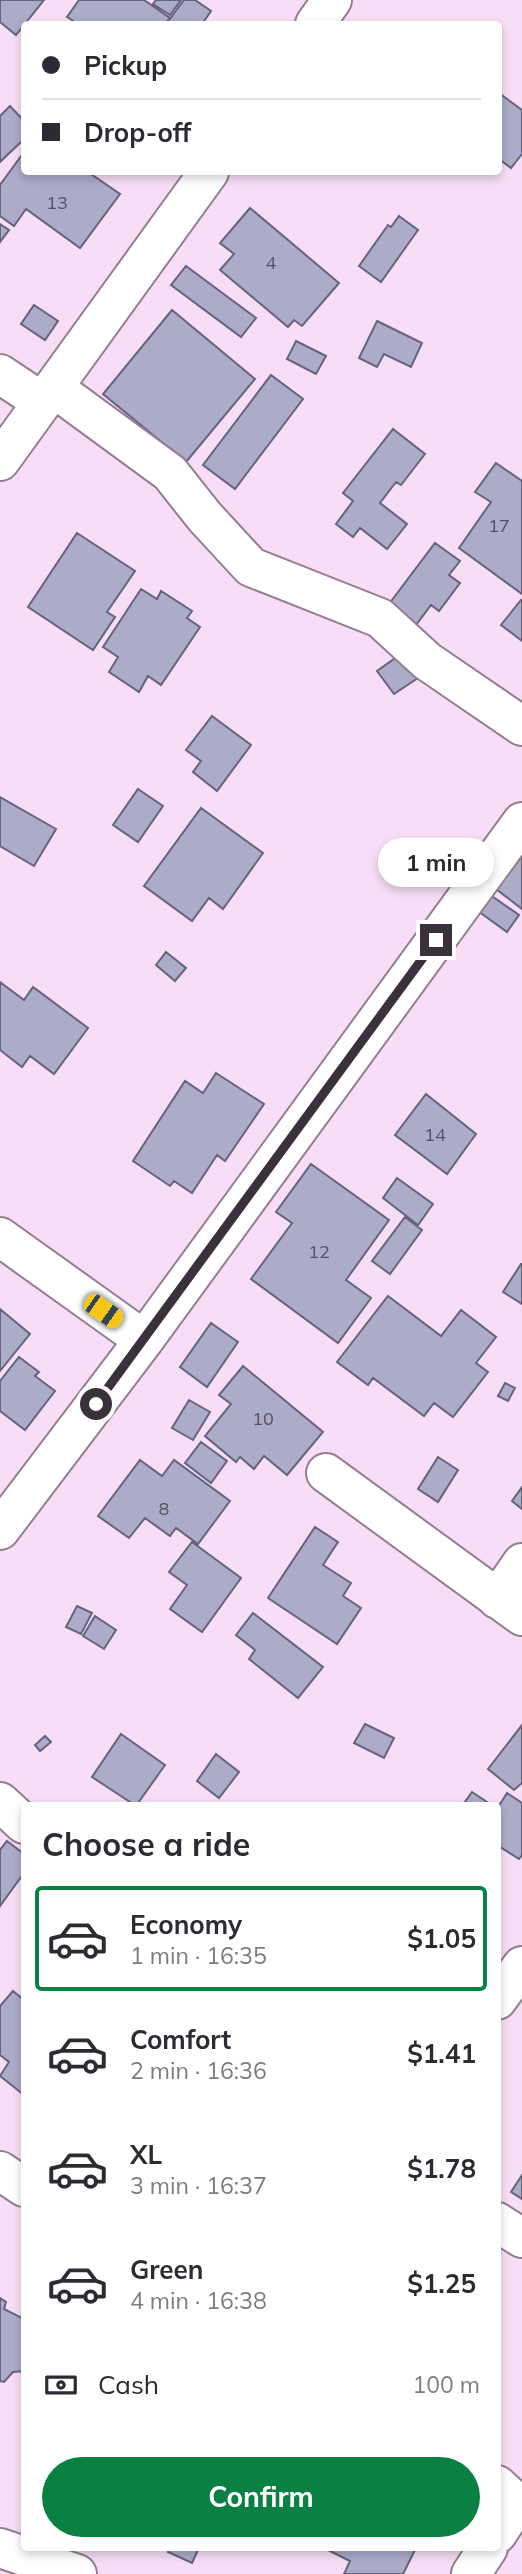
<!DOCTYPE html>
<meta charset="utf-8">
<style>
:root{--surface:#fff;--page:#f7f7f7;--text:#2b2b33;--muted:#7c7c81;--line:#e1e1e2;--accent:#0b8043}
body{margin:0;font-family:Mulish,sans-serif;background:var(--page);color:var(--text);height:100vh;display:flex;flex-direction:column;font-size:26px;white-space:nowrap}
*{box-sizing:border-box;margin:0}
p{font-size:23px;color:var(--muted)}
.icon{flex:none;width:38px;height:38px;fill:none;stroke:currentColor;stroke-width:2;stroke-linecap:round;stroke-linejoin:round}
.map{position:relative;flex:1;overflow:hidden}
.side{position:absolute;left:21px;top:1802px;width:480px;height:749px;display:flex;flex-direction:column;background:var(--surface);border-radius:7px;box-shadow:0 4px 10px #0003}
.side>*{flex:none}
.top-card{position:absolute;left:21px;top:21px;width:481px;height:154px;border-radius:7px;box-shadow:0 4px 10px #0003;display:grid;align-content:center;height:154px;padding:0 21px;background:var(--surface)}
.end{position:absolute;width:32px;height:32px;margin:-16px;border:9px solid #3a313a;background:#fff;box-shadow:0 0 0 4px #fff}
.from{border-radius:50%}
.bubble{position:absolute;height:49px;border-radius:24px;background:var(--surface);box-shadow:0 4px 10px #0003;font-size:23px;font-weight:700;line-height:49px;text-align:center}
.car{position:absolute;width:21px;height:42px;margin:-21px -10px;border-radius:9px;box-shadow:0 0 5px 2px #0007;background:linear-gradient(#f5c518 24%,#345 0 40%,#f5c518 0 76%,#345 0 86%,#f5c518 0)}
.top-card b{display:flex;align-items:center;gap:24px;height:66px;font-size:26px}
.top-card b+b{border-top:2px solid var(--line)}
.top-card i{width:18px;height:18px;background:var(--text)}
ul{padding:0;list-style:none}
li{display:flex;align-items:center;gap:21px;height:105px;margin:0 14px 10px;padding:0 7px;border:4px solid transparent;border-radius:7px}
li div{flex:1}
li b{display:block;font-size:26px}
li em{font-style:normal;font-weight:700}
li.on{border-color:var(--accent)}
li>.icon{width:63px;height:63px;stroke-width:1.5}
h2{padding:0 21px;font-size:32px;line-height:84px}
.pay{display:flex;align-items:center;gap:18px;height:77px;padding:0 21px;font-size:26px}
.pay p{margin-inline-start:auto}
.button{display:flex;gap:14px;margin-top:auto;padding:14px 21px}
.button a{flex:1;height:80px;border-radius:42px;background:var(--accent);color:#fff;font-size:28px;font-weight:700;line-height:80px;text-align:center}
.map>svg:first-child{display:block}
.building{fill:#acabc8;stroke:#65637e;stroke-width:2}
.lines{fill:none;stroke-linecap:round;stroke-linejoin:round}
.minor-casing{stroke:#947d93;stroke-width:42}
.minor{stroke:#fff;stroke-width:38}
.route{stroke:#3a313a;stroke-width:9}
.labels{text-anchor:middle;dominant-baseline:central;stroke-width:5;stroke-linejoin:round;paint-order:stroke}
.number-label{font-size:18px;fill:#56505e}
</style>
<div class="map">
<svg width="522" height="2574" viewBox="0 0 522 2574">
<rect width="100%" height="100%" fill="#f7def6"/>
<!-- building -->
<path class="building" d="M 0,0 L 44,0 L 16,35 L 0,22 Z
M 79,0 L 144,0 L 170,18 L 165,24 L 78,24 L 67,17 Z
M 156,0 L 181,0 L 170,15 L 153,4 Z
M 184,0 L 195,0 L 211,11 L 202,24 L 166,24 Z
M 499,93 L 522,110 L 522,154 L 511,168 L 499,159 Z
M 10,106 L 24,121 L 24,139 L 0,162 L 0,116 Z
M 24,152 L 24,172 L 88,172 L 120,194 L 80,248 L 26,209 L 14,226 L 0,216 L 0,185 Z
M 250,208 L 339,283 L 302,326 L 294,320 L 288,327 L 220,270 L 234,254 L 220,243 Z
M 399,216 L 418,230 L 381,282 L 359,266 L 388,225 L 391,227 Z
M 0,224 L 9,230 L 0,242 Z
M 186,266 L 256,318 L 241,337 L 171,285 Z
M 34,305 L 58,321 L 45,340 L 21,324 Z
M 172,310 L 255,379 L 186,462 L 103,394 Z
M 377,321 L 422,343 L 411,367 L 384,354 L 377,367 L 359,358 Z
M 296,341 L 326,356 L 316,374 L 287,359 Z
M 271,375 L 303,399 L 235,489 L 203,465 Z
M 393,429 L 425,454 L 401,485 L 396,482 L 380,503 L 407,524 L 387,549 L 360,528 L 353,537 L 336,524 L 353,501 L 343,493 Z
M 496,463 L 522,481 L 522,594 L 459,548 L 491,502 L 475,492 Z
M 77,533 L 135,571 L 107,612 L 115,617 L 93,650 L 28,607 Z
M 435,543 L 460,561 L 449,575 L 460,583 L 439,611 L 431,605 L 416,625 L 389,604 Z
M 141,589 L 157,599 L 161,591 L 192,611 L 187,618 L 200,627 L 161,685 L 148,676 L 139,692 L 109,672 L 118,657 L 103,647 Z
M 521,600 L 522,601 L 522,641 L 501,625 Z
M 401,654 L 418,678 L 394,694 L 377,671 Z
M 212,716 L 251,745 L 217,791 L 193,772 L 201,761 L 186,750 Z
M 138,789 L 163,806 L 138,842 L 113,825 Z
M 0,797 L 56,829 L 34,866 L 0,846 Z
M 201,808 L 263,853 L 223,909 L 209,898 L 192,921 L 144,886 Z
M 522,856 L 522,909 L 496,889 Z
M 489,894 L 519,915 L 507,932 L 478,911 Z
M 166,952 L 186,968 L 175,981 L 156,965 Z
M 0,982 L 24,1000 L 33,987 L 88,1028 L 54,1074 L 30,1056 L 22,1067 L 0,1050 Z
M 216,1073 L 264,1104 L 225,1161 L 217,1155 L 192,1193 L 174,1181 L 170,1186 L 133,1161 L 185,1081 L 203,1093 Z
M 426,1094 L 476,1134 L 447,1174 L 395,1135 Z
M 311,1164 L 389,1220 L 346,1280 L 371,1298 L 338,1343 L 251,1279 L 292,1223 L 276,1212 Z
M 397,1178 L 433,1204 L 418,1225 L 383,1198 Z
M 405,1217 L 422,1230 L 390,1274 L 372,1261 Z
M 521,1264 L 522,1264 L 522,1304 L 503,1292 Z
M 388,1296 L 441,1336 L 461,1310 L 496,1337 L 476,1363 L 488,1372 L 453,1417 L 434,1403 L 424,1416 L 373,1378 L 368,1385 L 337,1362 Z
M 0,1309 L 30,1334 L 0,1371 Z
M 211,1323 L 238,1342 L 207,1387 L 180,1367 Z
M 19,1357 L 39,1372 L 35,1376 L 55,1391 L 25,1430 L 0,1411 L 0,1381 Z
M 243,1366 L 323,1432 L 287,1475 L 264,1456 L 254,1469 L 240,1457 L 236,1462 L 205,1436 L 231,1404 L 219,1395 Z
M 505,1383 L 515,1388 L 508,1401 L 498,1396 Z
M 189,1400 L 210,1412 L 193,1440 L 172,1428 Z
M 201,1442 L 227,1461 L 211,1483 L 185,1463 Z
M 438,1457 L 458,1470 L 438,1502 L 418,1489 Z
M 140,1460 L 162,1476 L 174,1460 L 230,1501 L 198,1544 L 176,1528 L 170,1536 L 145,1518 L 129,1538 L 98,1516 Z
M 522,1487 L 522,1509 L 512,1501 Z
M 315,1527 L 338,1542 L 323,1565 L 351,1583 L 343,1596 L 361,1608 L 337,1644 L 268,1598 Z
M 192,1542 L 241,1578 L 202,1632 L 170,1609 L 187,1585 L 169,1572 Z
M 77,1606 L 92,1613 L 81,1634 L 66,1627 Z
M 253,1613 L 323,1667 L 298,1698 L 249,1659 L 255,1650 L 236,1635 Z
M 95,1616 L 116,1630 L 104,1649 L 83,1636 Z
M 365,1724 L 394,1738 L 384,1758 L 354,1743 Z
M 522,1725 L 522,1783 L 514,1790 L 488,1769 Z
M 121,1734 L 165,1765 L 136,1806 L 92,1777 Z
M 45,1736 L 51,1742 L 40,1751 L 35,1745 Z
M 216,1754 L 239,1772 L 219,1798 L 197,1781 Z
M 472,1792 L 493,1806 L 462,1806 Z
M 507,1793 L 522,1803 L 522,1855 L 519,1859 L 497,1845 L 497,1809 Z
M 7,1841 L 24,1854 L 24,1873 L 0,1906 L 0,1850 Z
M 13,1991 L 24,2000 L 24,2095 L 0,2076 L 9,2062 L 0,2055 L 0,2006 Z
M 522,2175 L 522,2199 L 511,2192 Z
M 0,2298 L 6,2302 L 4,2309 L 24,2319 L 24,2371 L 13,2372 L 4,2382 L 0,2381 Z
M 170,2548 L 195,2548 L 198,2550 L 192,2563 L 168,2552 Z
M 324,2548 L 416,2548 L 403,2574 L 344,2574 L 350,2561 Z"/>
<g class="lines">
<!-- minor casing -->
<g class="minor-casing">
<path id="minor" d="M 315,24 L 332,0
M 0,374 L 42,402
M 54,388 L 170,473 L 204,516 L 251,567 L 380,618 L 427,661 L 522,726
M 0,461 L 209,172
M 0,1237 L 144,1340
M 326,1473 L 522,1616
M 0,1530 L 144,1340 L 522,822
M 497,1599 L 522,1563
M 0,1802 L 24,1824
M 497,2000 L 522,1966
M 0,2171 L 24,2187
M 497,2222 L 522,2238
M 497,2485 L 509,2496 L 513,2510 L 497,2534
M 0,2548 L 77,2574
M 471,2574 L 488,2548"/>
</g>
<!-- minor -->
<use href="#minor" class="minor"/>
</g>
<g class="lines">
<!-- route -->
<path class="route" d="M 96,1404 L 436,940"/>
</g>
<g class="labels">
<!-- number labels -->
<g class="number-label">
<text x="57" y="202">13</text>
<text x="271" y="262">4</text>
<text x="499" y="525">17</text>
<text x="435" y="1134">14</text>
<text x="319" y="1251">12</text>
<text x="263" y="1418">10</text>
<text x="164" y="1508">8</text>
</g>
</g>
</svg>
<i class="end from" style="left:96px;top:1404px"></i>
<i class="end" style="left:436px;top:940px"></i>
<div class="bubble" style="left:378px;top:838px;width:116px">1 min</div>
<i class="car" style="left:103px;top:1311px;rotate:125deg"></i>
<div class="top-card">
<b><i class="from"></i>Pickup</b>
<b><i></i>Drop-off</b>
</div>
<section class="side">
<h2>Choose a ride</h2>
<ul>
<li class="on"><svg class="icon" aria-label="car" viewBox="0 0 24 24"><path d="M5 17H2v-5l4-1 3-4h7l3 4 3 1v5h-3M9 17h6M6 11h13"/><circle cx="7" cy="17" r="2"/><circle cx="17" cy="17" r="2"/></svg><div><b>Economy</b><p>1 min · 16:35</p></div><em>$1.05</em></li>
<li><svg class="icon" aria-label="car" viewBox="0 0 24 24"><path d="M5 17H2v-5l4-1 3-4h7l3 4 3 1v5h-3M9 17h6M6 11h13"/><circle cx="7" cy="17" r="2"/><circle cx="17" cy="17" r="2"/></svg><div><b>Comfort</b><p>2 min · 16:36</p></div><em>$1.41</em></li>
<li><svg class="icon" aria-label="car" viewBox="0 0 24 24"><path d="M5 17H2v-5l4-1 3-4h7l3 4 3 1v5h-3M9 17h6M6 11h13"/><circle cx="7" cy="17" r="2"/><circle cx="17" cy="17" r="2"/></svg><div><b>XL</b><p>3 min · 16:37</p></div><em>$1.78</em></li>
<li><svg class="icon" aria-label="car" viewBox="0 0 24 24"><path d="M5 17H2v-5l4-1 3-4h7l3 4 3 1v5h-3M9 17h6M6 11h13"/><circle cx="7" cy="17" r="2"/><circle cx="17" cy="17" r="2"/></svg><div><b>Green</b><p>4 min · 16:38</p></div><em>$1.25</em></li>
</ul>
<div class="pay"><svg class="icon" aria-label="cash" viewBox="0 0 24 24"><path d="M3 7h18v10H3z"/><circle cx="12" cy="12" r="2"/></svg>Cash<p>100 m</p></div>
<div class="button"><a>Confirm</a></div>
</section>
</div>
